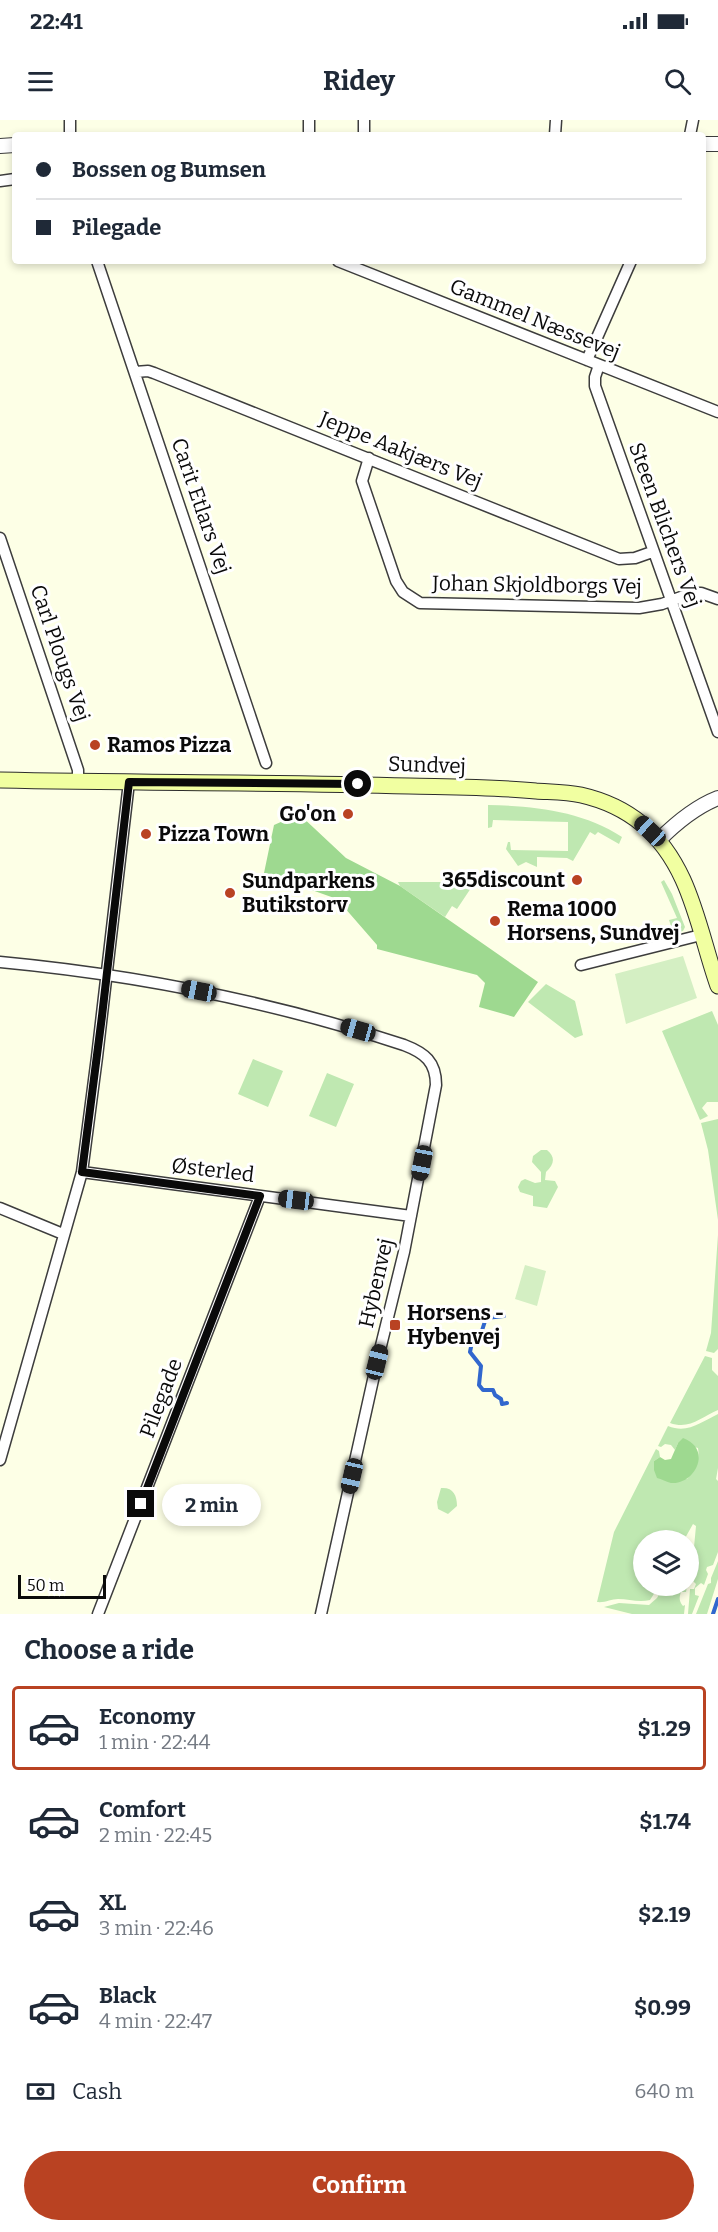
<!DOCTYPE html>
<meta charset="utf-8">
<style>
:root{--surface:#fff;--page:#f6f6f7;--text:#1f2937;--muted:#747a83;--line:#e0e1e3;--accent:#b94222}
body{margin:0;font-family:Bitter,serif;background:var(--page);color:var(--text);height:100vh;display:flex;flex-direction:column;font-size:22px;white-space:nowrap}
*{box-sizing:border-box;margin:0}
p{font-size:20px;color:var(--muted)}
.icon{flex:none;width:33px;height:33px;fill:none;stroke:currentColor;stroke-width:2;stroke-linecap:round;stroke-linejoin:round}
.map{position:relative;height:1494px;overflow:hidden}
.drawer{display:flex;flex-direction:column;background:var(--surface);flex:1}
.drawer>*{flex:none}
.top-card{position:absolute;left:12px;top:12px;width:694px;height:132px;border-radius:6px;box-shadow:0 3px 9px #0003;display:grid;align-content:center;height:132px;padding:0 24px;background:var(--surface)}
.buttons{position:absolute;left:633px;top:1410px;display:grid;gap:12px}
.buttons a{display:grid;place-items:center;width:66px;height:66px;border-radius:50%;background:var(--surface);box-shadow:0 3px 9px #0003;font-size:30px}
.scale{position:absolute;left:18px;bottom:15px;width:88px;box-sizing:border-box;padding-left:6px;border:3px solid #0a0a0a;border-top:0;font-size:16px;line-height:21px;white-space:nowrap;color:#0a0a0a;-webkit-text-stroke:4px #fff;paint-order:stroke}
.end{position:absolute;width:27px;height:27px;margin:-14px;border:8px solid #0a0a0a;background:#fff;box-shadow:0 0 0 3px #fff}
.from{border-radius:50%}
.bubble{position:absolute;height:42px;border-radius:21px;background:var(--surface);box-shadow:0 3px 9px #0003;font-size:20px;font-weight:700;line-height:42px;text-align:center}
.car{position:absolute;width:18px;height:36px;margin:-18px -9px;border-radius:8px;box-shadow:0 0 4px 2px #0007;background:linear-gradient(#222 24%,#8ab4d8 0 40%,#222 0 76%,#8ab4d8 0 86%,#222 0)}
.top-card b{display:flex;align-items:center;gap:21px;height:57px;font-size:22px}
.top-card b+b{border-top:2px solid var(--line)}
.top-card i{width:15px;height:15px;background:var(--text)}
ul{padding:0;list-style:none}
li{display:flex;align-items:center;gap:18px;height:84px;margin:0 12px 9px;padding:0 12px;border:3px solid transparent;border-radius:6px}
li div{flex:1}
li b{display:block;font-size:22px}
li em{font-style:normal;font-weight:700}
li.on{border-color:var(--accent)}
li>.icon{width:54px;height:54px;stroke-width:1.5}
h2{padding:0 24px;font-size:27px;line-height:72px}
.pay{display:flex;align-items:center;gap:15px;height:66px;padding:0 24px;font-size:22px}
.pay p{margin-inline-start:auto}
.action{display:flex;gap:12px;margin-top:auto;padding:12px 24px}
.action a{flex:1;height:69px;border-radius:36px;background:var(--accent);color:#fff;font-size:24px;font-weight:700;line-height:69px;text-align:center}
.status{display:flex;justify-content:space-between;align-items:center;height:42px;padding:0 30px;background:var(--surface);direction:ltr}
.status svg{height:16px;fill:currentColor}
header{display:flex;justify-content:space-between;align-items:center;height:78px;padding:0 24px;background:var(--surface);font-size:27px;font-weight:700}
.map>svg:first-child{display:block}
.green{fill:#bfe8b1}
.forest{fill:#9ed990}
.pitch{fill:#d4efc3}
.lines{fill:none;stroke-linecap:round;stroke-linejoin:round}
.stream{stroke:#3167ce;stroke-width:4}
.minor-casing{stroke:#3d3d3d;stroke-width:13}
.tertiary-casing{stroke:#3d3d3d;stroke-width:16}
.secondary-casing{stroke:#2c2c2c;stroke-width:17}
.minor{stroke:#fff;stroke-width:10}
.tertiary{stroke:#fff;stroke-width:14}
.secondary{stroke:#f1ffa1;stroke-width:15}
.route{stroke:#0a0a0a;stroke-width:8}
.poi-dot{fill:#b94222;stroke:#fff;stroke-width:2}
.labels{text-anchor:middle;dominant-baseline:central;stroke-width:6;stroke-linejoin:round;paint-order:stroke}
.street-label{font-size:21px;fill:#0a0a0a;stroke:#fff}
.poi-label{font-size:21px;font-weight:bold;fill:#0a0a0a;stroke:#fff;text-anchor:start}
</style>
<div class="status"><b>22:41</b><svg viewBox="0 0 49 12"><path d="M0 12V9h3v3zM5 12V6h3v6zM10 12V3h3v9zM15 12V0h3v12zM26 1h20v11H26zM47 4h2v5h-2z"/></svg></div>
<header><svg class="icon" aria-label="menu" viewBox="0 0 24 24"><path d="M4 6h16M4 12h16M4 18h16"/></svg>Ridey<svg class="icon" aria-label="search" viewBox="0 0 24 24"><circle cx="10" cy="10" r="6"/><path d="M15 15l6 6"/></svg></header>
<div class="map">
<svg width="718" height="1494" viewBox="0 0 718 1494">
<rect width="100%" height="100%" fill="#fdffe6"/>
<!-- green -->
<path class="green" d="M 488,685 C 535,686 582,691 622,717 L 619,724 L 598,712 L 595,715 L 590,712 L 573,741 L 567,738 L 537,737 L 537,747 L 526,742 L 518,746 L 506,729 L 508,722 L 510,722 L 511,730 L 568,731 L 568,702 L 493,700 L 492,707 L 488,708 Z
M 468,753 L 475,754 L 470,762 L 473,765 L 457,789 L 452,786 L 445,797 L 400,766 L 398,762 L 468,762 Z
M 664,760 L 672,774 L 685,807 L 683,811 L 651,818 L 647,816 L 645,803 L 649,815 L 672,809 L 669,800 L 677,798 L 661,762 Z
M 546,864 L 575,881 L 583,915 L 575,918 L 528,882 Z
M 712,891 L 718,905 L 718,982 L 707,982 L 702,988 L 708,996 L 700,1000 L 662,911 Z
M 253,939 L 283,951 L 268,987 L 238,974 Z
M 327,953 L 354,964 L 336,1007 L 309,996 Z
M 718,999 L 718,1100 L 708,1030 L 701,1003 Z
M 541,1030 L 547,1030 C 556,1037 554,1045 546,1052 L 545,1060 L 555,1061 L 558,1067 L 547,1088 L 533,1086 L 533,1076 L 520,1072 L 518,1067 L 521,1061 L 525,1059 L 535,1063 L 541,1062 L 541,1052 L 532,1042 L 533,1036 Z
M 718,1115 L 718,1229 L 714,1233 L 706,1231 L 711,1213 Z
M 705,1236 L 712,1238 L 712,1250 L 718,1256 L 718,1290 C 701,1297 690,1310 670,1303 Z
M 718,1294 L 718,1348 L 716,1359 L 718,1361 L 718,1432 L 713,1445 L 707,1447 L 706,1450 L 708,1454 L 704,1465 L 701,1463 L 695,1468 L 695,1475 L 699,1476 L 692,1494 L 688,1494 L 690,1469 L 694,1469 L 696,1464 L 691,1459 L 696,1406 L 693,1404 L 684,1420 L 644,1420 L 644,1466 L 657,1466 L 657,1469 L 650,1480 C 639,1483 629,1479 618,1479 C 611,1479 605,1483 597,1482 L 614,1412 L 656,1329 L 659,1331 L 660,1337 L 654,1341 L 687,1359 C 695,1349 700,1341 698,1328 L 678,1323 L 675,1330 L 671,1325 L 665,1324 L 661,1327 L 658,1326 L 668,1306 C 688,1314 701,1302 718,1294 Z
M 441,1368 C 453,1367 457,1375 457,1386 L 448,1394 L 438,1389 L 437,1382 Z
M 718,1441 L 718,1459 L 707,1494 L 696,1494 L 708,1464 L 711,1463 L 711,1458 Z
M 664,1466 L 687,1466 L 686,1472 L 681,1472 C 679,1478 679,1481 683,1486 L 685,1485 L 684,1494 L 632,1494 L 604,1487 L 619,1483 L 649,1485 L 657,1478 Z"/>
<!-- forest -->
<path class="forest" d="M 299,694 L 346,738 L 400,766 L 538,862 L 514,897 L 479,887 L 485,863 L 477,855 L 377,829 L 377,825 L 337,779 L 264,753 L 274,705 Z
M 683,1318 C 713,1329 695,1365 671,1363 C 667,1362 661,1359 657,1358 L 654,1350 L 654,1341 L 660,1337 L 665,1340 L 671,1339 L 678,1323 Z"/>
<!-- pitch -->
<path class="pitch" d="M 683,836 L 697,878 L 626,904 L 615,854 Z
M 525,1145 L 546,1151 L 537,1186 L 515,1179 Z"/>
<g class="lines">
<!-- stream -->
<path class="stream" d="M 478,1223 L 486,1198 L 504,1196
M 471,1227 L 470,1232 L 481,1246 L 479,1265 L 483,1270 L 493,1270 L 495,1275 L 501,1279 L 502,1284 L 507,1283
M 713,1494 L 718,1479"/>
<!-- minor casing -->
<g class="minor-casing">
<path id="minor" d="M 70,0 L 70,15
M 309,0 L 309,15
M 364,15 L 364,0
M 555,15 L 556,0
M 690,15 L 693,0
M 0,61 L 15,59
M 97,141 L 266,643
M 338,141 L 718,292
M 587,240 L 631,141
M 599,245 L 595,257 L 595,266 L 718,612
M 135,252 L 148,251 L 154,253 L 619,439 L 635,438 L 652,432
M 369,338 L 362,361 L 396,461 L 403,472 L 420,483 L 639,488 L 662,484 L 692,473 L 701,473 L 718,479
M 0,418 L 78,650 L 78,662
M 0,842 C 138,855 273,882 404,925 C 425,933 436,942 436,965 L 404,1132 L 377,1242 L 321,1494
M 581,845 L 701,815
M 82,1052 L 411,1096
M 0,1088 L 63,1114
M 0,1340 L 82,1052 L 97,937 L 129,662
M 98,1494 L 260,1076"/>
</g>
<!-- tertiary casing -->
<g class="tertiary-casing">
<path id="tertiary" d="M 704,24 L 718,24
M 0,26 L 15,25
M 659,720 C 676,703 695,687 718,678"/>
</g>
<!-- secondary casing -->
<g class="secondary-casing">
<path id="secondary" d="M 0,660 C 136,663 273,662 409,666 C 451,667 494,667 536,671 C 551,672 567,672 581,675 C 603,680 625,690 642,704 C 691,745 698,809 718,866"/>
</g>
<!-- minor -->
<use href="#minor" class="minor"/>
<!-- tertiary -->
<use href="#tertiary" class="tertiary"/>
<!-- secondary -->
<use href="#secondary" class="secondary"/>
</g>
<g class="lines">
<!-- route -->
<path class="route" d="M 141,1384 L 260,1076 L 82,1052 L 102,896 L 129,662 L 358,664"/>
</g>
<!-- markers -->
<g class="poi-dot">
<circle cx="95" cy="625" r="6"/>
<circle cx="348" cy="694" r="6"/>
<circle cx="146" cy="714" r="6"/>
<circle cx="577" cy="760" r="6"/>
<circle cx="230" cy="773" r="6"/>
<circle cx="495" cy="801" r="6"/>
<rect x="389" y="1199" width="12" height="12" rx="3"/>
</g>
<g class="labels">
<!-- street labels -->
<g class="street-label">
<text transform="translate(535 199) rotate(22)">Gammel Næssevej</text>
<text transform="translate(401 330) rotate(22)">Jeppe Aakjærs Vej</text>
<text transform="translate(201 386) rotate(71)">Carit Etlars Vej</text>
<text transform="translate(665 405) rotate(70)">Steen Blichers Vej</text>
<text transform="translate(537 465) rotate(1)">Johan Skjoldborgs Vej</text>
<text transform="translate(60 533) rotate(71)">Carl Plougs Vej</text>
<text transform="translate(427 645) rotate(2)">Sundvej</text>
<text transform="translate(213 1050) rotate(7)">Østerled</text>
<text transform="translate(376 1163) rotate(-77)">Hybenvej</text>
<text transform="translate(161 1278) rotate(-69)">Pilegade</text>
</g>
<!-- poi labels -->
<g class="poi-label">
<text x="107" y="625">Ramos Pizza</text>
<text x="336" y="694" text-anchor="end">Go'on</text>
<text x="158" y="714">Pizza Town</text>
<text x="565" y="760" text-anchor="end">365discount</text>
<text x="242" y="761">Sundparkens<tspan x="242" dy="24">Butikstorv</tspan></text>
<text x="507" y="789">Rema 1000<tspan x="507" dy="24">Horsens, Sundvej</tspan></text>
<text x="407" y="1193">Horsens -<tspan x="407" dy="24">Hybenvej</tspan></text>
</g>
</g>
</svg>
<div class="buttons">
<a><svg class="icon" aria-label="layers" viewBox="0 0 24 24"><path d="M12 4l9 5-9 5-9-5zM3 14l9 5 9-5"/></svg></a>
</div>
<div class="scale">50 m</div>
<i class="end from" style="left:358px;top:664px"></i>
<i class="end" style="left:141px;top:1384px"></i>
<div class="bubble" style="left:162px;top:1364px;width:99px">2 min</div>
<i class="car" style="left:650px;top:711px;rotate:313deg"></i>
<i class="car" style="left:199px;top:871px;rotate:281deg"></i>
<i class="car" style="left:358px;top:910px;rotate:286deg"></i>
<i class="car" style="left:422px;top:1043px;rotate:191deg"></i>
<i class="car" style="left:296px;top:1080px;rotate:277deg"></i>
<i class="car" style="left:377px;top:1242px;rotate:14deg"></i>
<i class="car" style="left:352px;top:1356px;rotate:193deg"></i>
<div class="top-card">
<b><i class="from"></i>Bossen og Bumsen</b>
<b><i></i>Pilegade</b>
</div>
</div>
<section class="drawer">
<h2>Choose a ride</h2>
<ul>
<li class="on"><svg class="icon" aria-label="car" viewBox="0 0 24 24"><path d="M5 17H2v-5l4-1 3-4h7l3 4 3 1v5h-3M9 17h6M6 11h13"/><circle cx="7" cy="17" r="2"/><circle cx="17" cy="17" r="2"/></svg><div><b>Economy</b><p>1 min · 22:44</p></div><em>$1.29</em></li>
<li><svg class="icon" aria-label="car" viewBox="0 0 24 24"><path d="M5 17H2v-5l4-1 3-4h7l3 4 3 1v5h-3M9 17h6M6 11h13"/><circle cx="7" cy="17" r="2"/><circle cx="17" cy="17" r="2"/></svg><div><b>Comfort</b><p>2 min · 22:45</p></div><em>$1.74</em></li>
<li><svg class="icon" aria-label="car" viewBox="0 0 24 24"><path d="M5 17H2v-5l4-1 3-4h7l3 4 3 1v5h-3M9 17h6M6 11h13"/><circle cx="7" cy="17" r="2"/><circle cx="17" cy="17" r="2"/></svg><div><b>XL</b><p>3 min · 22:46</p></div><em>$2.19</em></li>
<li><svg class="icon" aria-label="car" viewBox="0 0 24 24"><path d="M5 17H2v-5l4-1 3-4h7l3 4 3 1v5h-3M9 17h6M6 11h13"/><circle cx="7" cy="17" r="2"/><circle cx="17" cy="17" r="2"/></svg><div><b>Black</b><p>4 min · 22:47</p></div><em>$0.99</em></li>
</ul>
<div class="pay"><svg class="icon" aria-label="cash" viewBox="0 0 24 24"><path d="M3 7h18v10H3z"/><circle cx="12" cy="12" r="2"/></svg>Cash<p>640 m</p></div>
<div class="action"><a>Confirm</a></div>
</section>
